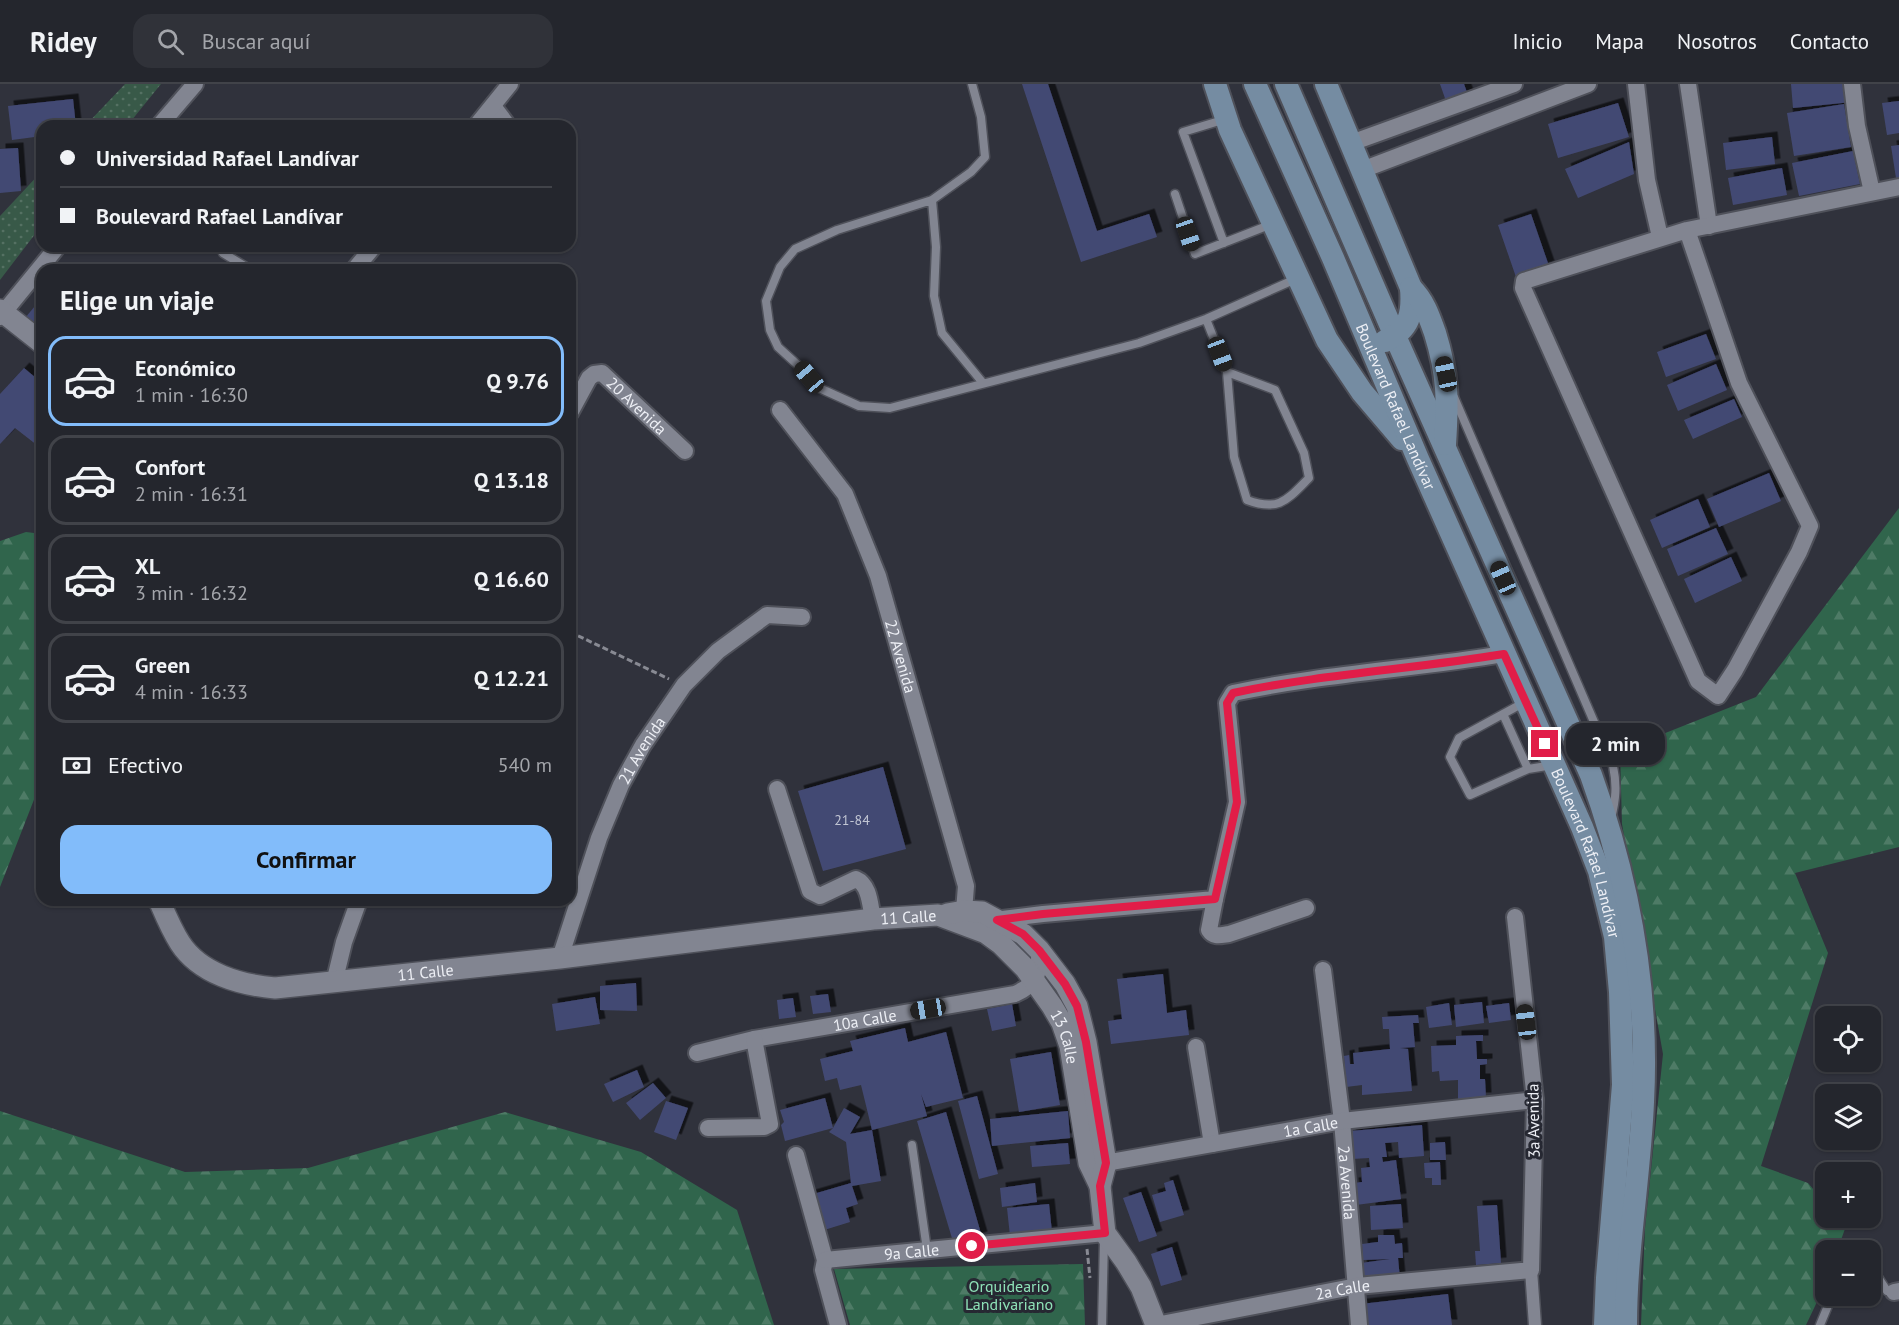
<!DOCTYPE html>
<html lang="es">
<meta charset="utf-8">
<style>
:root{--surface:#24262d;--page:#303239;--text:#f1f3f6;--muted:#a3a5aa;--line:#414349;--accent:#82bcfa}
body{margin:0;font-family:"PT Sans",sans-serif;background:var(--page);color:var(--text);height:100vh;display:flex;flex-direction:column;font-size:22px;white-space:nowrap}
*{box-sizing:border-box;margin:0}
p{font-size:20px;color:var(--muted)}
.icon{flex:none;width:33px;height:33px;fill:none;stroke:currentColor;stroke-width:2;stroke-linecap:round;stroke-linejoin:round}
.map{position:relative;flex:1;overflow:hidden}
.drawer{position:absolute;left:36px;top:180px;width:540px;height:642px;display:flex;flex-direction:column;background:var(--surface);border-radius:18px;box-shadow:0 2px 4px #0004,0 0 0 2px var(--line)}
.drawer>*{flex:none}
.banner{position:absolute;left:36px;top:36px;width:540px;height:132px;border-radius:18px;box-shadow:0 2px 4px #0004,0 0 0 2px var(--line);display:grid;align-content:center;height:132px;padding:0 24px;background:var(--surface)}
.buttons{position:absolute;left:1815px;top:922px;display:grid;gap:12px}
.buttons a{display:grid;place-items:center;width:66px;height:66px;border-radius:12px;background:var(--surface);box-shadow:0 2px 4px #0004,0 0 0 2px var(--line);font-size:30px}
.end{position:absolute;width:27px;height:27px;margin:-14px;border:8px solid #e11d48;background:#fff;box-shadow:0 0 0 3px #fff}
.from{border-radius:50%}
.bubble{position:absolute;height:42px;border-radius:18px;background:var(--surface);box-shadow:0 2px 4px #0004,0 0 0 2px var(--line);font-size:20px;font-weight:700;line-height:42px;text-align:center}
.car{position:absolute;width:18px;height:36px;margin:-18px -9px;border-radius:8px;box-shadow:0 0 4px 2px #0007;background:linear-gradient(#222 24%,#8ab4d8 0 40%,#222 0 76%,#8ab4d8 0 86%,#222 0)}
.banner b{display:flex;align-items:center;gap:21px;height:57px;font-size:22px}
.banner b+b{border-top:2px solid var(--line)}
.banner i{width:15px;height:15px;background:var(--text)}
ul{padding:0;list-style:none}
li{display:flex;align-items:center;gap:18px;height:90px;margin:0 12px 9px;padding:0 12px;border:3px solid var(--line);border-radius:18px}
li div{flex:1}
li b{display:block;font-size:22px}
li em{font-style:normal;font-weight:700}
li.active{border-color:var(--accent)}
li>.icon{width:54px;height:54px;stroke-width:1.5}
h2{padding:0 24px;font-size:27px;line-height:72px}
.pay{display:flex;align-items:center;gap:15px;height:66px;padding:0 24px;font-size:22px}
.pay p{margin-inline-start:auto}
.cta{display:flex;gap:12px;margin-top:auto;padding:12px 24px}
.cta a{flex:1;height:69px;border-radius:18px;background:var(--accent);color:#111;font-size:24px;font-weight:700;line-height:69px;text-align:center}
header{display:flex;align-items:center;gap:36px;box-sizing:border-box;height:84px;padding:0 30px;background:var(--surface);border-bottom:2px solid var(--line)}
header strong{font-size:28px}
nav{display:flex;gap:33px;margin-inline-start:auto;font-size:21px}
.search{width:420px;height:54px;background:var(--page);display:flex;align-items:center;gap:15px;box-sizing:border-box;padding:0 21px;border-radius:18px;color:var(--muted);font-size:22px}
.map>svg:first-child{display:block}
.green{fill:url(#green-dots)}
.forest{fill:url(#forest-firs)}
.building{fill:#434973;filter:url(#shadow)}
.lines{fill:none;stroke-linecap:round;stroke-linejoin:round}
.service-casing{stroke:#4f515a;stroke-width:11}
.pedestrian-casing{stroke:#4f515a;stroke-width:15}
.minor-casing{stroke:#4f515a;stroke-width:20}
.tertiary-casing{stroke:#4f515a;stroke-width:24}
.secondary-casing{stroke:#4f515a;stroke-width:26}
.path{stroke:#888a93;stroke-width:3;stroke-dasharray:6 3;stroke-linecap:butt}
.service{stroke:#828591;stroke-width:8}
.pedestrian{stroke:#828591;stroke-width:12}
.minor{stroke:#828591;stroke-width:16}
.tertiary{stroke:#828591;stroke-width:21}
.secondary{stroke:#758ca2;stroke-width:22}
.route{stroke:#e11d48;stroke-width:8}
.labels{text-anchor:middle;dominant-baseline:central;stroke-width:6;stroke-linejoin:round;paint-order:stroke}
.number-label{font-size:14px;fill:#c2c6d4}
.street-label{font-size:16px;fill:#edeff5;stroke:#262832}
.park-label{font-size:16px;fill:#8ee1b7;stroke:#262832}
</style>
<header>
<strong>Ridey</strong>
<div class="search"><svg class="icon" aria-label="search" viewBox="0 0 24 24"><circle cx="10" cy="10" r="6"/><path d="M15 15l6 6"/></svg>Buscar aquí</div>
<nav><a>Inicio</a><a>Mapa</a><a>Nosotros</a><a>Contacto</a></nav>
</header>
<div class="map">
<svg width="1899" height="1241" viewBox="0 0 1899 1241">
<defs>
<pattern id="green-dots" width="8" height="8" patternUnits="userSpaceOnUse" patternTransform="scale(1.5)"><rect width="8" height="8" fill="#385948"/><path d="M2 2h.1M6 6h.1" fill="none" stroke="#557163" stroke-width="1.8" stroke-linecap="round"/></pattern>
<pattern id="forest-firs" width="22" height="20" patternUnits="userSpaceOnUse" patternTransform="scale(1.5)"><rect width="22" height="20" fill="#30654c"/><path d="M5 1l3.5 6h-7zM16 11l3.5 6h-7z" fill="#4e7b66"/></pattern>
<filter id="shadow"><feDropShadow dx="5.5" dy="-5.5" stdDeviation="0" flood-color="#0009"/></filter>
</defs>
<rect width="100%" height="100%" fill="#30323c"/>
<!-- green -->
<path class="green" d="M 125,0 L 161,0 L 127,42 L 85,42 Z
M 42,87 L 42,141 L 0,196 L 0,132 Z"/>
<!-- forest -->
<path class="forest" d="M 1899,424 L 1899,763 L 1795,789 L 1828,869 L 1761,1082 L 1808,1099 L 1825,1119 L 1826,1134 L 1839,1134 L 1846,1142 L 1837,1167 L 1826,1167 L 1825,1201 L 1806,1241 L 1641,1241 L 1645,1144 L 1663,970 L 1622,740 L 1620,667 L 1756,613 Z
M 26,448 L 42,450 L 42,695 L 0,803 L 0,457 Z
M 0,1027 L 185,1088 L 308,1084 L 505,1028 L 641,1068 L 737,1126 L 774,1241 L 0,1241 Z
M 1083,1180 L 1085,1241 L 850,1241 L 834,1185 Z"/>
<!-- building -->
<path class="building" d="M 1022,0 L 1048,0 L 1097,147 L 1149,130 L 1157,153 L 1081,178 Z
M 1440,0 L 1464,0 L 1468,11 L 1447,20 Z
M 1791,0 L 1851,0 L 1852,18 L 1793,24 Z
M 73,15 L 76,42 L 42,42 L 42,52 L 12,56 L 8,22 Z
M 1899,17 L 1899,49 L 1887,51 L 1882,19 Z
M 1618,19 L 1629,53 L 1558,74 L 1548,40 Z
M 1844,20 L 1851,63 L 1794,72 L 1787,29 Z
M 1772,53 L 1775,80 L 1726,86 L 1723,59 Z
M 1629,58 L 1634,90 L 1578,114 L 1565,85 Z
M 1899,61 L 1899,94 L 1896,94 L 1891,62 Z
M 18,64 L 21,107 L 0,109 L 0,65 Z
M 1853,67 L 1860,100 L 1799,112 L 1792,79 Z
M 1782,84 L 1787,111 L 1733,121 L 1728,94 Z
M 1531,130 L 1549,182 L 1516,193 L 1498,141 Z
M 40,216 L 42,218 L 42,248 L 25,234 Z
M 1706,250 L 1716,275 L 1666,293 L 1657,268 Z
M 1716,280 L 1727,306 L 1678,327 L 1667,301 Z
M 24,284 L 42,299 L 42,365 L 15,344 L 0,360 L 0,310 Z
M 1734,315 L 1742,333 L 1693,355 L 1684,336 Z
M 1769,389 L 1781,417 L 1719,443 L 1707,415 Z
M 1698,415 L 1710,443 L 1662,464 L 1650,436 Z
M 1716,444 L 1728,470 L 1678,492 L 1667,465 Z
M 1731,473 L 1742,497 L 1695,519 L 1684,495 Z
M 883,683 L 906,765 L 823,787 L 798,707 Z
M 1163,890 L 1167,929 L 1186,926 L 1189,951 L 1111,960 L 1108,937 L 1122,935 L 1117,895 Z
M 636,899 L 637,927 L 600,926 L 600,902 Z
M 828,910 L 831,928 L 813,930 L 810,912 Z
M 595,913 L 600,940 L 556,947 L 552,920 Z
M 793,914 L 796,933 L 779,935 L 777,916 Z
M 1482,918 L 1484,939 L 1456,943 L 1454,921 Z
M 1449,919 L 1452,941 L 1429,944 L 1426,923 Z
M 1509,919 L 1511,936 L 1489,939 L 1486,922 Z
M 1012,920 L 1016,942 L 992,947 L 987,925 Z
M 1418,931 L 1419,939 L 1413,939 L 1415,963 L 1400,964 L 1408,965 L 1412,1007 L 1362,1011 L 1362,1001 L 1346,1003 L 1344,972 L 1349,971 L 1350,980 L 1354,980 L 1353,969 L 1390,965 L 1389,945 L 1383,945 L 1382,933 Z
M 905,944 L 908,958 L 946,948 L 963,1014 L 926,1023 L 921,1010 L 927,1032 L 872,1046 L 861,1001 L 840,1006 L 837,994 L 825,997 L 820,975 L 853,967 L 850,957 Z
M 1483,951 L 1483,957 L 1476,957 L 1477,975 L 1487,975 L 1487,980 L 1480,981 L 1480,995 L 1485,995 L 1486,1014 L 1470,1014 L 1458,1017 L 1458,996 L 1440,997 L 1439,987 L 1432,988 L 1431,962 L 1456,961 L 1456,952 Z
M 1051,968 L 1060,1021 L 1019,1028 L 1010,975 Z
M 637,986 L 644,1003 L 613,1018 L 604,1000 Z
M 653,999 L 666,1014 L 640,1036 L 626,1019 Z
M 977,1012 L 998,1090 L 979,1095 L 958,1017 Z
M 825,1014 L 833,1044 L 785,1057 L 781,1041 L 784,1038 L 780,1026 Z
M 666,1017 L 688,1024 L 676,1056 L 654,1048 Z
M 844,1024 L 860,1033 L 850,1050 L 872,1046 L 881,1097 L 852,1102 L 858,1120 L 846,1124 L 850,1138 L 821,1147 L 810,1111 L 851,1099 L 846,1058 L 829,1048 L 833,1044 Z
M 1068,1027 L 1070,1054 L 992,1062 L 990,1035 Z
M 946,1028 L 982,1153 L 954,1161 L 917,1037 Z
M 1422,1041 L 1424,1072 L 1399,1074 L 1398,1058 L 1385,1059 L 1387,1073 L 1382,1073 L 1383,1078 L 1396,1076 L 1401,1115 L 1356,1121 L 1353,1099 L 1362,1098 L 1361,1084 L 1370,1083 L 1369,1074 L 1352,1075 L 1350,1047 Z
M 1445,1058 L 1446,1076 L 1430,1076 L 1430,1059 Z
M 1068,1059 L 1070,1080 L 1032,1083 L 1030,1062 Z
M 1440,1078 L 1441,1101 L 1432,1101 L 1432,1094 L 1425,1094 L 1424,1079 Z
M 1173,1096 L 1184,1131 L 1160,1138 L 1152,1111 L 1166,1107 L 1164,1099 Z
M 1035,1099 L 1037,1118 L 1002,1123 L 1000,1104 Z
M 1141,1108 L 1157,1152 L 1139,1158 L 1123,1114 Z
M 1049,1120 L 1052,1148 L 1010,1152 L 1007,1124 Z
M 1401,1120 L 1403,1144 L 1371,1146 L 1370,1122 Z
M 1497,1121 L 1501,1179 L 1476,1181 L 1475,1167 L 1480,1167 L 1477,1122 Z
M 1378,1151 L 1394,1151 L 1395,1160 L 1402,1159 L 1403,1174 L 1398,1174 L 1400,1195 L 1363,1199 L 1361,1179 L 1390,1175 L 1363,1176 L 1362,1160 L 1378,1158 Z
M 1172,1163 L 1182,1196 L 1161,1202 L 1151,1170 Z
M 1448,1210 L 1452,1241 L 1364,1241 L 1361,1220 Z"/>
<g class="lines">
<!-- service casing -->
<g class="service-casing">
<path id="service" d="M 972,0 L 981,33 L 985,73 L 971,88 L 932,116 L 837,146 L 795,165 L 780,183 L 766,217 L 770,246 L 778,263 L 800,283 L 817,303 L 859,322 L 890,324 L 1139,259 L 1206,235 L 1298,194
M 1175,110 L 1195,170 L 1272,140
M 932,116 L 936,163 L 934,212 L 942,249 L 983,299
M 1224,159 L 1183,48 L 1226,35
M 223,169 L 251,186
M 1206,235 L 1227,288 L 1234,373 L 1247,416 C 1279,428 1287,416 1309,394 L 1304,369 L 1275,306 L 1227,288
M 1454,313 L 1613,682 C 1617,701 1616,715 1611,734
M 1525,618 L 1459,654 L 1450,673 L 1470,711 L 1528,685 L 1553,681
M 1503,630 L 1528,685
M 912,1061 L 927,1166
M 1870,1181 L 1887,1207 L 1894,1208
M 1102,1241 L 1104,1156
M 1820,1241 L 1832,1212"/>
</g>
<!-- pedestrian casing -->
<g class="pedestrian-casing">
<path id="pedestrian" d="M 1531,1186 L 1535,1241"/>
</g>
<!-- minor casing -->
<g class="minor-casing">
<g id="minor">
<path d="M 1636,0 L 1647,96 L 1660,153"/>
<path d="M 1688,0 L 1709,142"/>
<path d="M 1852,0 L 1857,42 L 1872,108"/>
<path d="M 493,22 L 508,42"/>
<path d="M 159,42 L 195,0"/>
<path d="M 476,42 L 510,0"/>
<path d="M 1351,59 L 1514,0"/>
<path d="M 1362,86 L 1588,0"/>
<path d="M 1687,146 L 1739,299 L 1810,442 L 1799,468 L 1735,586 L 1718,612 L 1698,597 L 1523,204 L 1524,197 L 1687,146 L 1899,103"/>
<path d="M 354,186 L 374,162"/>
<path d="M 0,233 L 58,162"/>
<path id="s1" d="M 780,326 L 845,410 L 878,492 L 966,802 L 964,827 L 967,839"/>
<path id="s2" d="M 570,329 L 589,294 L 594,290 L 602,289 L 685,367"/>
<path d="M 777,705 L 810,807 L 820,812 L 856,795 C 870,801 870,822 873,835"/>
<path d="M 1215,815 L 1209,846 C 1214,854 1221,851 1229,850 L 1306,824"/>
<path d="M 994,836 L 1043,830 L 1215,815 L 1237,718 L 1227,619 L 1233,609 C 1322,590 1414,585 1504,570"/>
<path id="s3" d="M 560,874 L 599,754 L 621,701 L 643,661 L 684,601 L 718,567 L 767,531 L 802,533"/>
<path id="s4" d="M 1323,886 L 1342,1037 L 1359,1241"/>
<path d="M 334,899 L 344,858 L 359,816"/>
<path d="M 1196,963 L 1212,1060"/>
<path id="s5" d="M 697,969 L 754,955 L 1015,910 C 1037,900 1040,890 1039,866"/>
<path d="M 708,1044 L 764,1043 L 770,1040 L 754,955"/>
<path d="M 796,1071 L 825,1176 L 823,1186 L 838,1241"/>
<path id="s6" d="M 1094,1081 L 1342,1037 L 1535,1016"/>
<path id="s7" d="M 825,1176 L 1105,1149"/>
<path d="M 1894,1208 L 1899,1207"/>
<path id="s8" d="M 1156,1241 L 1357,1202 L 1531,1186 L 1535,1016 L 1515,833"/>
</g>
</g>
<!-- tertiary casing -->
<g class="tertiary-casing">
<g id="tertiary">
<path d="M 0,226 L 42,259"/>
<path id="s9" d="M 159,816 C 165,830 171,845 180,859 C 200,890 241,901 275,904 L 560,874 L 873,835 L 938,831 L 986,849 L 1001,860 L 1025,884 L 1052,922 L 1062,939 L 1070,962 L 1089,1079 L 1100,1102"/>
<path d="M 947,830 L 964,827 L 982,828 L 1023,850 L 1039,866 L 1065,900 L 1077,922 L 1086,958 L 1106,1079 L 1100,1102 L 1105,1149 L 1126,1178 L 1141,1203 L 1156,1241"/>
</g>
</g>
<!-- secondary casing -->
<g class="secondary-casing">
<g id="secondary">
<path d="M 1215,0 L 1230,46 L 1327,256 L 1362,308 L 1402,355"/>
<path id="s10" d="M 1255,0 L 1333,174 L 1418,375 L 1582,743 L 1599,787 L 1615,853 L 1620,908 L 1623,1001 L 1607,1194 L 1605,1241"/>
<path d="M 1286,0 L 1395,252 L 1591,691 C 1629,796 1649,906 1643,1018 C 1640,1092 1626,1167 1626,1241"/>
<path d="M 1326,0 L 1411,204 C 1413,230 1410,245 1385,257"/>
<path d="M 1411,204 C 1424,217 1429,232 1435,249 C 1448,291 1448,316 1445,360"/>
</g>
</g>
<!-- path -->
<path class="path" d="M 570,548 L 669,595
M 1087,1165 L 1090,1194"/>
<!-- service -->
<use href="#service" class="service"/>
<!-- pedestrian -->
<use href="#pedestrian" class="pedestrian"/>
<!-- minor -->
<use href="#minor" class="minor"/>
<!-- tertiary -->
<use href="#tertiary" class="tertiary"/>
<!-- secondary -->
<use href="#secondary" class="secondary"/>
</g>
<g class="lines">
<!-- route -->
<path class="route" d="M 972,1162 L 1105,1149 L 1100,1102 L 1106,1079 L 1086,958 L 1077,922 L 1065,900 L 1039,866 L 1023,850 L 997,836 L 1043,830 L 1215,815 L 1237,718 L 1227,619 L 1233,609 C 1322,590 1414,585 1504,570 L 1545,660"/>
</g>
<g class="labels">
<!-- number labels -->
<g class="number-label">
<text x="852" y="736">21-84</text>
</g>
<!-- street labels -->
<g class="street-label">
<text stroke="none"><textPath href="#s2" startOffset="102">20 Avenida</textPath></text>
<text stroke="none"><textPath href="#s10" startOffset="352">Boulevard Rafael Landívar</textPath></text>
<text stroke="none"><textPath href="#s1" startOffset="278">22 Avenida</textPath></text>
<text stroke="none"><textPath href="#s3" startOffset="224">21 Avenida</textPath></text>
<text stroke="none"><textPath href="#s10" startOffset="838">Boulevard Rafael Landívar</textPath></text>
<text stroke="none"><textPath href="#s9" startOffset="794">11 Calle</textPath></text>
<text stroke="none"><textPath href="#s9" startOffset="308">11 Calle</textPath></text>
<text stroke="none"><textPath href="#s5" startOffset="171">10a Calle</textPath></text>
<text stroke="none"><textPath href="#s9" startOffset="1008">13 Calle</textPath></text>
<text transform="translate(1533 1037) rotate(-91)">3a Avenida</text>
<text stroke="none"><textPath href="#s6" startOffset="220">1a Calle</textPath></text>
<text stroke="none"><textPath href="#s4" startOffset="214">2a Avenida</textPath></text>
<text stroke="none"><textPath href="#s7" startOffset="87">9a Calle</textPath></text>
<text stroke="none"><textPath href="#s8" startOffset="190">2a Calle</textPath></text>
</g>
<!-- park labels -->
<g class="park-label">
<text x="1009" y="1202">Orquideario<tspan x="1009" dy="18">Landivariano</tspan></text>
</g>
</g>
</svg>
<div class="buttons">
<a><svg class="icon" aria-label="locate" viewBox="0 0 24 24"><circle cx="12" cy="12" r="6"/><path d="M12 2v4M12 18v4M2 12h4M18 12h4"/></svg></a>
<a><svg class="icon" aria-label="layers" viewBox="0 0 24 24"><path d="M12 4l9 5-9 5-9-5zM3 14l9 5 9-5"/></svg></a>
<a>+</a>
<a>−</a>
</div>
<i class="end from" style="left:972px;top:1162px"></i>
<i class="end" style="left:1545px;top:660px"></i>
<div class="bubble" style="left:1566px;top:639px;width:99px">2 min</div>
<i class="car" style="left:1188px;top:150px;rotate:161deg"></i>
<i class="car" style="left:1220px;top:270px;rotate:159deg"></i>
<i class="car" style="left:1446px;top:290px;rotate:348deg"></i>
<i class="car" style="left:809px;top:293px;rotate:320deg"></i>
<i class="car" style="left:1503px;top:494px;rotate:336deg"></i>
<i class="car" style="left:928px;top:925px;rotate:260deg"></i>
<i class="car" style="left:1526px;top:938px;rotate:353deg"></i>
<div class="banner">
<b><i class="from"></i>Universidad Rafael Landívar</b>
<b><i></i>Boulevard Rafael Landívar</b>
</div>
<section class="drawer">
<h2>Elige un viaje</h2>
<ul>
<li class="active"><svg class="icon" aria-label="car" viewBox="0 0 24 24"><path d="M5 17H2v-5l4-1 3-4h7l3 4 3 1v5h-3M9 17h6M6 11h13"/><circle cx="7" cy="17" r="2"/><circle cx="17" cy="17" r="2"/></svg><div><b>Económico</b><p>1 min · 16:30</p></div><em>Q 9.76</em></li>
<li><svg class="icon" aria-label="car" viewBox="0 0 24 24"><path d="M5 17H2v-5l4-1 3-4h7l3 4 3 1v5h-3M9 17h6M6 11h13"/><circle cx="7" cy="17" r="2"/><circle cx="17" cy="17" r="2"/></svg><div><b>Confort</b><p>2 min · 16:31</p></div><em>Q 13.18</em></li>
<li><svg class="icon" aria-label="car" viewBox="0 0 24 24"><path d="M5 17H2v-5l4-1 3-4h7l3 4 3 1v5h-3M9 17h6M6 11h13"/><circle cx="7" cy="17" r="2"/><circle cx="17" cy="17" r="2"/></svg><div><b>XL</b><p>3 min · 16:32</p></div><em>Q 16.60</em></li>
<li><svg class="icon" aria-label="car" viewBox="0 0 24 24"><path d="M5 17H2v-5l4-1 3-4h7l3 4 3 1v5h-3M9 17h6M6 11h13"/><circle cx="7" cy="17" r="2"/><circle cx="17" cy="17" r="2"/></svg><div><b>Green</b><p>4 min · 16:33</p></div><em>Q 12.21</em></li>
</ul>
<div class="pay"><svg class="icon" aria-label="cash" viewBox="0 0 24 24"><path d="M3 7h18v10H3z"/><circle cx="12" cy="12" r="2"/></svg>Efectivo<p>540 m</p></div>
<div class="cta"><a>Confirmar</a></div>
</section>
</div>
